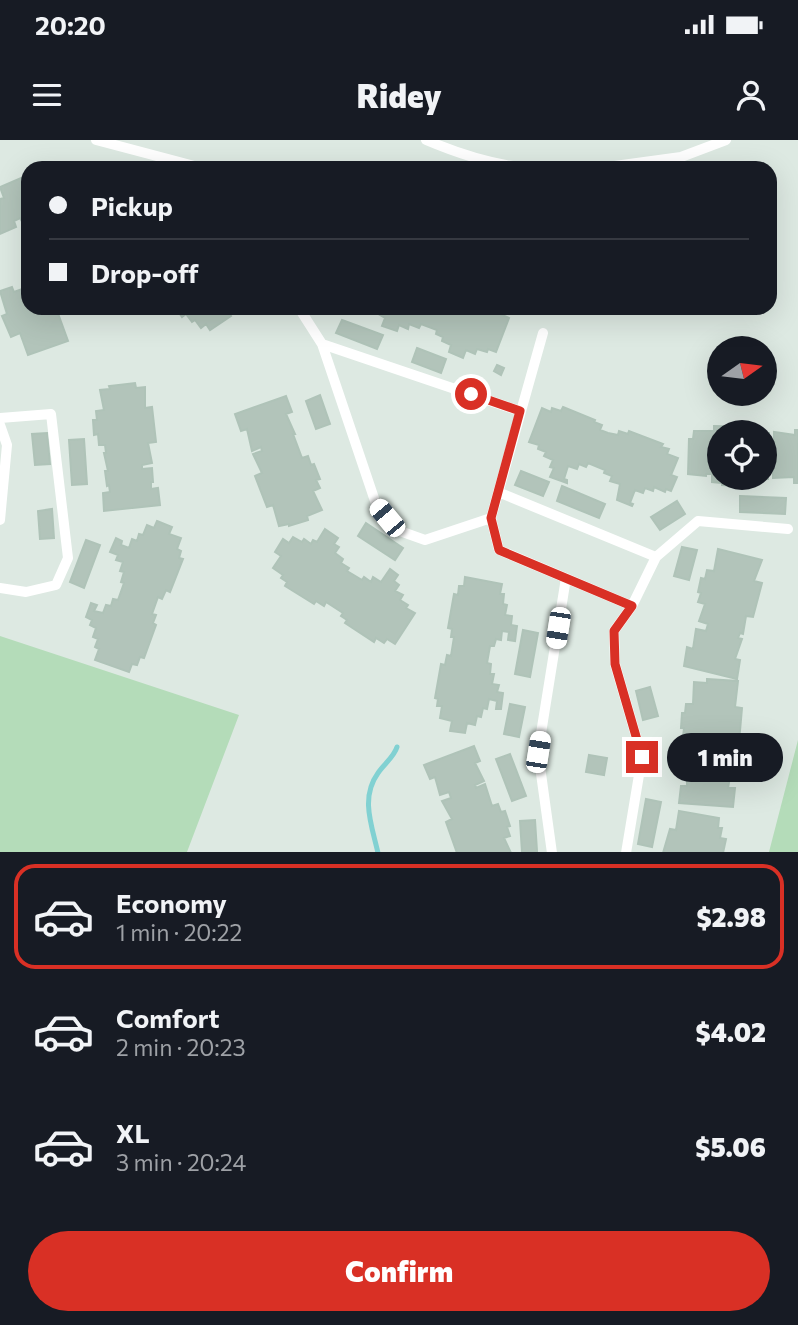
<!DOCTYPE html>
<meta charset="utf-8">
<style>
:root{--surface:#171b24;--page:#20242c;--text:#f1f3f6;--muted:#9ea1a6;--line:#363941;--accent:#d93025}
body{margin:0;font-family:Commissioner,sans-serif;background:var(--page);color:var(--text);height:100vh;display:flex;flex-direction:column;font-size:26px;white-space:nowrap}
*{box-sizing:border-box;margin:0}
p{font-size:23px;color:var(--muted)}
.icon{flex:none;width:38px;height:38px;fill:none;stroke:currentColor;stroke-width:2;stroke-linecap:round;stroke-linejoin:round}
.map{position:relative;height:712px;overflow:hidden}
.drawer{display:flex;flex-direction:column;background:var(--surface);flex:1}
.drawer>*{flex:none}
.hud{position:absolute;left:21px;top:21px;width:756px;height:154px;border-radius:21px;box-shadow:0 7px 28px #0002;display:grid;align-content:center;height:154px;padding:0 28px;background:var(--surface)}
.needle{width:46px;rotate:76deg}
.buttons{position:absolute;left:707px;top:196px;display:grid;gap:14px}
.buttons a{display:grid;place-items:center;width:70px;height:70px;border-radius:50%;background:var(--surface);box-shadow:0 7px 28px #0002;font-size:35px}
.end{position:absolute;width:32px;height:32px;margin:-16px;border:9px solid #d93025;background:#fff;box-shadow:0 0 0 4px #fff}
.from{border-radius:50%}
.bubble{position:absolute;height:49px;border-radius:24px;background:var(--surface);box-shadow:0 7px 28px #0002;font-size:23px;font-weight:800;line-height:49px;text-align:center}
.car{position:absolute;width:21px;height:42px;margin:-21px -10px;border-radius:9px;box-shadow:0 0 5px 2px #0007;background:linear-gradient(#fff 24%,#345 0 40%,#fff 0 76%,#345 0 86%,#fff 0)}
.hud b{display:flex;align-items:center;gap:24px;height:66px;font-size:26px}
.hud b+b{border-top:2px solid var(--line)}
.hud i{width:18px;height:18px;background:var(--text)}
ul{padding:12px 0 0;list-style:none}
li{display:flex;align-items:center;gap:21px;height:105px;margin:0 14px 10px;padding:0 14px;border:4px solid transparent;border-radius:21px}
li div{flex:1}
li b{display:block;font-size:26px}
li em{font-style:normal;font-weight:800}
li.on{border-color:var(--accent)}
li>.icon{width:63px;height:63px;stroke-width:1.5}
.primary-button{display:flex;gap:14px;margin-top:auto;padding:14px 28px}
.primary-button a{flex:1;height:80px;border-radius:42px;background:var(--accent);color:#fff;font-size:28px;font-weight:800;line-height:80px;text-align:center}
.status{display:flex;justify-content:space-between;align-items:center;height:49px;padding:0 35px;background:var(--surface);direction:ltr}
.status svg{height:19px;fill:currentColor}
header{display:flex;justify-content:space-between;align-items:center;height:91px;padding:0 28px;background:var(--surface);font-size:32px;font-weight:800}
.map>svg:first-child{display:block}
.green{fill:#b4dcb9}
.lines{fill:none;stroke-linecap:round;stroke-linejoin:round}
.stream{stroke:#81d1d2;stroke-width:5}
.building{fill:#b2c4ba;stroke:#afc3b8;stroke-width:2}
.service{stroke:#fff;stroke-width:10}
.route{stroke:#d93025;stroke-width:9}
</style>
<div class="status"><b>20:20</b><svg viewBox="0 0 49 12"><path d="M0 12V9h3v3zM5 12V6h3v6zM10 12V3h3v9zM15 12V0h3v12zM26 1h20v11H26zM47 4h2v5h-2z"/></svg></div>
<header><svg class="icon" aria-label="menu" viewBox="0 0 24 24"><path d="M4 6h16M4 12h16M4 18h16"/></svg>Ridey<svg class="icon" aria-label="person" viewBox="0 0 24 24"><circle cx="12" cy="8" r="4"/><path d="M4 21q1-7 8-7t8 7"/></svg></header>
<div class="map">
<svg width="798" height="713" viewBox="0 0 798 713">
<rect width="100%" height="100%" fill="#dde9e2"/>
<!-- green -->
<path class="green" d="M 0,496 L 239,575 L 187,712 L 0,712 Z
M 798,600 L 798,712 L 769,712 Z"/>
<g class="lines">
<!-- stream -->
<path class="stream" d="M 378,713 C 372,686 360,658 378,633 C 384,624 394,617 397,607"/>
</g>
<!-- building -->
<path class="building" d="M 28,35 L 28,92 L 20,78 L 14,81 L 16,87 L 0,94 L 0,59 L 4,58 L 0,47 Z
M 12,147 L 14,152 L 28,147 L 28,168 L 56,168 L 68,201 L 28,215 L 20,193 L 11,197 L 2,176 L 7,174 L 0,151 Z
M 176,168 L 229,168 L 227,170 L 231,176 L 210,190 L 206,184 L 201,188 L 195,180 L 192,182 L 186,174 L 182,177 Z
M 496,168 L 501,170 L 500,174 L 509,178 L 496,212 L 488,209 L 487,212 L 477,209 L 475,214 L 466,210 L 463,218 L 449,212 L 451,205 L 442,201 L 443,197 L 436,194 L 437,190 L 421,184 L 419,188 L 409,184 L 408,189 L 399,185 L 397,191 L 382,186 L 385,178 L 370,169 Z
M 342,180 L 383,195 L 377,209 L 336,193 Z
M 417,208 L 446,219 L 441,233 L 412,222 Z
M 497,225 L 504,228 L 501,235 L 494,231 Z
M 135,243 L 136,248 L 145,247 L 145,268 L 152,267 L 156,302 L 148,303 L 152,323 L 142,325 L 142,329 L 152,328 L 153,342 L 151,342 L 151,349 L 158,348 L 160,365 L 104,371 L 103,353 L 110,352 L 109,345 L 107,346 L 105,331 L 108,331 L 104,313 L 106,313 L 105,305 L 99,305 L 98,294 L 94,295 L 93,280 L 97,280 L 96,271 L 104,270 L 100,250 L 110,249 L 109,246 Z
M 320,255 L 330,284 L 316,289 L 306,261 Z
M 286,256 L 292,272 L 286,274 L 295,294 L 293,294 L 302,318 L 308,316 L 311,325 L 314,324 L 320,339 L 316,340 L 320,348 L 313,351 L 322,370 L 307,376 L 308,380 L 289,386 L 289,384 L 279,386 L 273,365 L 267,367 L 255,336 L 262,333 L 253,314 L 262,311 L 261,307 L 252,311 L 247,289 L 241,291 L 235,274 Z
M 563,267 L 595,280 L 594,282 L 602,285 L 600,290 L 608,293 L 618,295 L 619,291 L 628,294 L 629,291 L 663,304 L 661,307 L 669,309 L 667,314 L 678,318 L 671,335 L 677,337 L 671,351 L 666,349 L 665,352 L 654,347 L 653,351 L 645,348 L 643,353 L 635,350 L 630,363 L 633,364 L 632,366 L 617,360 L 620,344 L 610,341 L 612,336 L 604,333 L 605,330 L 588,323 L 586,327 L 579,324 L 577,329 L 568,326 L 564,339 L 567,340 L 567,343 L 550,337 L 554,328 L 550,327 L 553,320 L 544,316 L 546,312 L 538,309 L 539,305 L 529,302 L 542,268 L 551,272 L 552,268 L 561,271 Z
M 714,286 L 749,287 L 749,292 L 719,292 L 719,338 L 747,338 L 747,343 L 737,343 L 736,346 L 722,345 L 722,343 L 712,342 L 712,334 L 706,334 L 706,336 L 688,334 L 689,299 L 693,299 L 694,291 L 714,291 Z
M 795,290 L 798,290 L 798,343 L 794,343 L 794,337 L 773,338 L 773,331 L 768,331 L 768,339 L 753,338 L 765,338 L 765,293 L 769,293 L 769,303 L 774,304 L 774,292 L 795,295 Z
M 47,293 L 50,324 L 35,325 L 32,294 Z
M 84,299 L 87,344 L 72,345 L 69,300 Z
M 521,331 L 549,342 L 543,356 L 515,345 Z
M 562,346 L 605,364 L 599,378 L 557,361 Z
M 740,356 L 786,358 L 785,374 L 740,372 Z
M 677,361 L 685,374 L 660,390 L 651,377 Z
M 52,369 L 54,398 L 40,399 L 38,371 Z
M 157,381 L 172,387 L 169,394 L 181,398 L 177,409 L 181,411 L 179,418 L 183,419 L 170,452 L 166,450 L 162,459 L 158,457 L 152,474 L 156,475 L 153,483 L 156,485 L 144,518 L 140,517 L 137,525 L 132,524 L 129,532 L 95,520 L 99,509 L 95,507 L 98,499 L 93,497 L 96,488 L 90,485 L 92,480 L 86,477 L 91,463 L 97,465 L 94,471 L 103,473 L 106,465 L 111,466 L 113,459 L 118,460 L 124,443 L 121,442 L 124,432 L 120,431 L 123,422 L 116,420 L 118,415 L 110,412 L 116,398 L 122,401 L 121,405 L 129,408 L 132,399 L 137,401 L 139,394 L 143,395 L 147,385 L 154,388 Z
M 366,383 L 403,408 L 395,420 L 358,396 Z
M 325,389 L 338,398 L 334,404 L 339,407 L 335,413 L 343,419 L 341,423 L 349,428 L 347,431 L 362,440 L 364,437 L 371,442 L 373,437 L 381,442 L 390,429 L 398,435 L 394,441 L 399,445 L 395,451 L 403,455 L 400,460 L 408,465 L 406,468 L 415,473 L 395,504 L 387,499 L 384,503 L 376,498 L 374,502 L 345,483 L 347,480 L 341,476 L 343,473 L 326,462 L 324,466 L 316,461 L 314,464 L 285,446 L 287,442 L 281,438 L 283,435 L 273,428 L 281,416 L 275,412 L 283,399 L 289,403 L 293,397 L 302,402 L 304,399 L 311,404 L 313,400 L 317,402 Z
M 86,400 L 100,405 L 84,448 L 70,442 Z
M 682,407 L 697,410 L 689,440 L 674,436 Z
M 718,409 L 762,420 L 754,441 L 762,443 L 753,477 L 746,476 L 743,494 L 740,493 L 738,498 L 742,499 L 735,519 L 740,520 L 737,539 L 684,526 L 687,507 L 693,509 L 696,489 L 706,491 L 708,484 L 699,481 L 705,464 L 698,462 L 701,453 L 698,452 L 701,438 L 705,439 L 707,430 L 714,431 Z
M 465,437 L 502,444 L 500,454 L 504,454 L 503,464 L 507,465 L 505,475 L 512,476 L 511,485 L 517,486 L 515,501 L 508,500 L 509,492 L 502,491 L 501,500 L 496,499 L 494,506 L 490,506 L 487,523 L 491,524 L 490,534 L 494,534 L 492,544 L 499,545 L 497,552 L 503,553 L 501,569 L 496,569 L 497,561 L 489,559 L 487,569 L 483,568 L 481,577 L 477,576 L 475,585 L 467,583 L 465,593 L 450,591 L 452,581 L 440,578 L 442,566 L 437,566 L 438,559 L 435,558 L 441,524 L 445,525 L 447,515 L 451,516 L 454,497 L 451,497 L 452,489 L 448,488 L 454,454 L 458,455 L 459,446 L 464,446 Z
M 523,490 L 538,493 L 530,537 L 515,534 Z
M 707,539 L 738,541 L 735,567 L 742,568 L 739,602 L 732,601 L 733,621 L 723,621 L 722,625 L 732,626 L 728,648 L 735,648 L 733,667 L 679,663 L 681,646 L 687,646 L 687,638 L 685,637 L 686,624 L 695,625 L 696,617 L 687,616 L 690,597 L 683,597 L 684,588 L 681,588 L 682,573 L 685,573 L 686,564 L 693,564 L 694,542 L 707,543 Z
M 650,547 L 658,576 L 643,580 L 636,551 Z
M 510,564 L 525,567 L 519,597 L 504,594 Z
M 474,606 L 480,621 L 475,623 L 484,641 L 475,645 L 476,648 L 485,644 L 492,666 L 498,664 L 501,672 L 505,671 L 510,686 L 507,687 L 510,696 L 504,698 L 511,713 L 457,713 L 446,682 L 452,679 L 442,661 L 451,658 L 449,652 L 440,655 L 435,637 L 430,639 L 424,625 Z
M 510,614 L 526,656 L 512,661 L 496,619 Z
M 589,615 L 607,618 L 604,635 L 586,632 Z
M 646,659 L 661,662 L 652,707 L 638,704 Z
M 679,671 L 719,678 L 718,688 L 722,688 L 720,698 L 726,699 L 723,713 L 663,713 L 670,689 L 676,690 Z
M 535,680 L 537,711 L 522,712 L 520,681 Z"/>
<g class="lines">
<!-- service -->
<path class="service" d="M 96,0 L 202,28
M 426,0 C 459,14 492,25 528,28
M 600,28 L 681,17 L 726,0
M 299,168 L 322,204 L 377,367 L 397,390 L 425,400 L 491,378
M 543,193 L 491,378 L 499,410 L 632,466
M 322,204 L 520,271
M 0,278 L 51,274 L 68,418 L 56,445 L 26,452 L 0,448
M 0,285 L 7,305 L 0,380
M 498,352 L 656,417 L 698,381 L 788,389
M 552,713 L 538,612 L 566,438
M 626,713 L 642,617 L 615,524 L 614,491 L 632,466 L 656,417"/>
</g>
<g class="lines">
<!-- route -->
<path class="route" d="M 471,254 L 520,271 L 491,378 L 499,410 L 632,466 L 614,491 L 615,524 L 642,617"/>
</g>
</svg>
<div class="buttons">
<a><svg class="needle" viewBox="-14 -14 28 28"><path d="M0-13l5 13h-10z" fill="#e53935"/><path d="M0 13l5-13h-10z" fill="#9ea1a6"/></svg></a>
<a><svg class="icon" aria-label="locate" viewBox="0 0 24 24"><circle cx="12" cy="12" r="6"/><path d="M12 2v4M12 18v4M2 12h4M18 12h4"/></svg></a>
</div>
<i class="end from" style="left:471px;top:254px"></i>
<i class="end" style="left:642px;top:617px"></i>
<div class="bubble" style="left:667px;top:593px;width:116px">1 min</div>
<i class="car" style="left:387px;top:378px;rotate:320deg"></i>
<i class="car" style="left:558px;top:488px;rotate:189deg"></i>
<i class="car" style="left:538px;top:612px;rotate:9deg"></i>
<div class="hud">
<b><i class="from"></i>Pickup</b>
<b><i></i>Drop-off</b>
</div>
</div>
<section class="drawer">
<ul>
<li class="on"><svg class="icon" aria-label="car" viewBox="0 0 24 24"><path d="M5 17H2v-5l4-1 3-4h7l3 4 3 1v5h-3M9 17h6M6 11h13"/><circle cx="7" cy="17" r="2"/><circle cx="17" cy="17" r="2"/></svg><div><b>Economy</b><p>1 min · 20:22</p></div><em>$2.98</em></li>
<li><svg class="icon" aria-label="car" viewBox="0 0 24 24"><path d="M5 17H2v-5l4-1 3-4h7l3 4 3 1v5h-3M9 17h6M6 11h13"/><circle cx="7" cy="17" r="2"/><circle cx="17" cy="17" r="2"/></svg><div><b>Comfort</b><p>2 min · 20:23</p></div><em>$4.02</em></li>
<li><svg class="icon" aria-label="car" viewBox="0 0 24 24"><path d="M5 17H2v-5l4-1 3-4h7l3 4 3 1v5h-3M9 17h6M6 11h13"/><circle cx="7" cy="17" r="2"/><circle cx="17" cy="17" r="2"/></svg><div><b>XL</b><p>3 min · 20:24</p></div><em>$5.06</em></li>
</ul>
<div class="primary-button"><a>Confirm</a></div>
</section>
